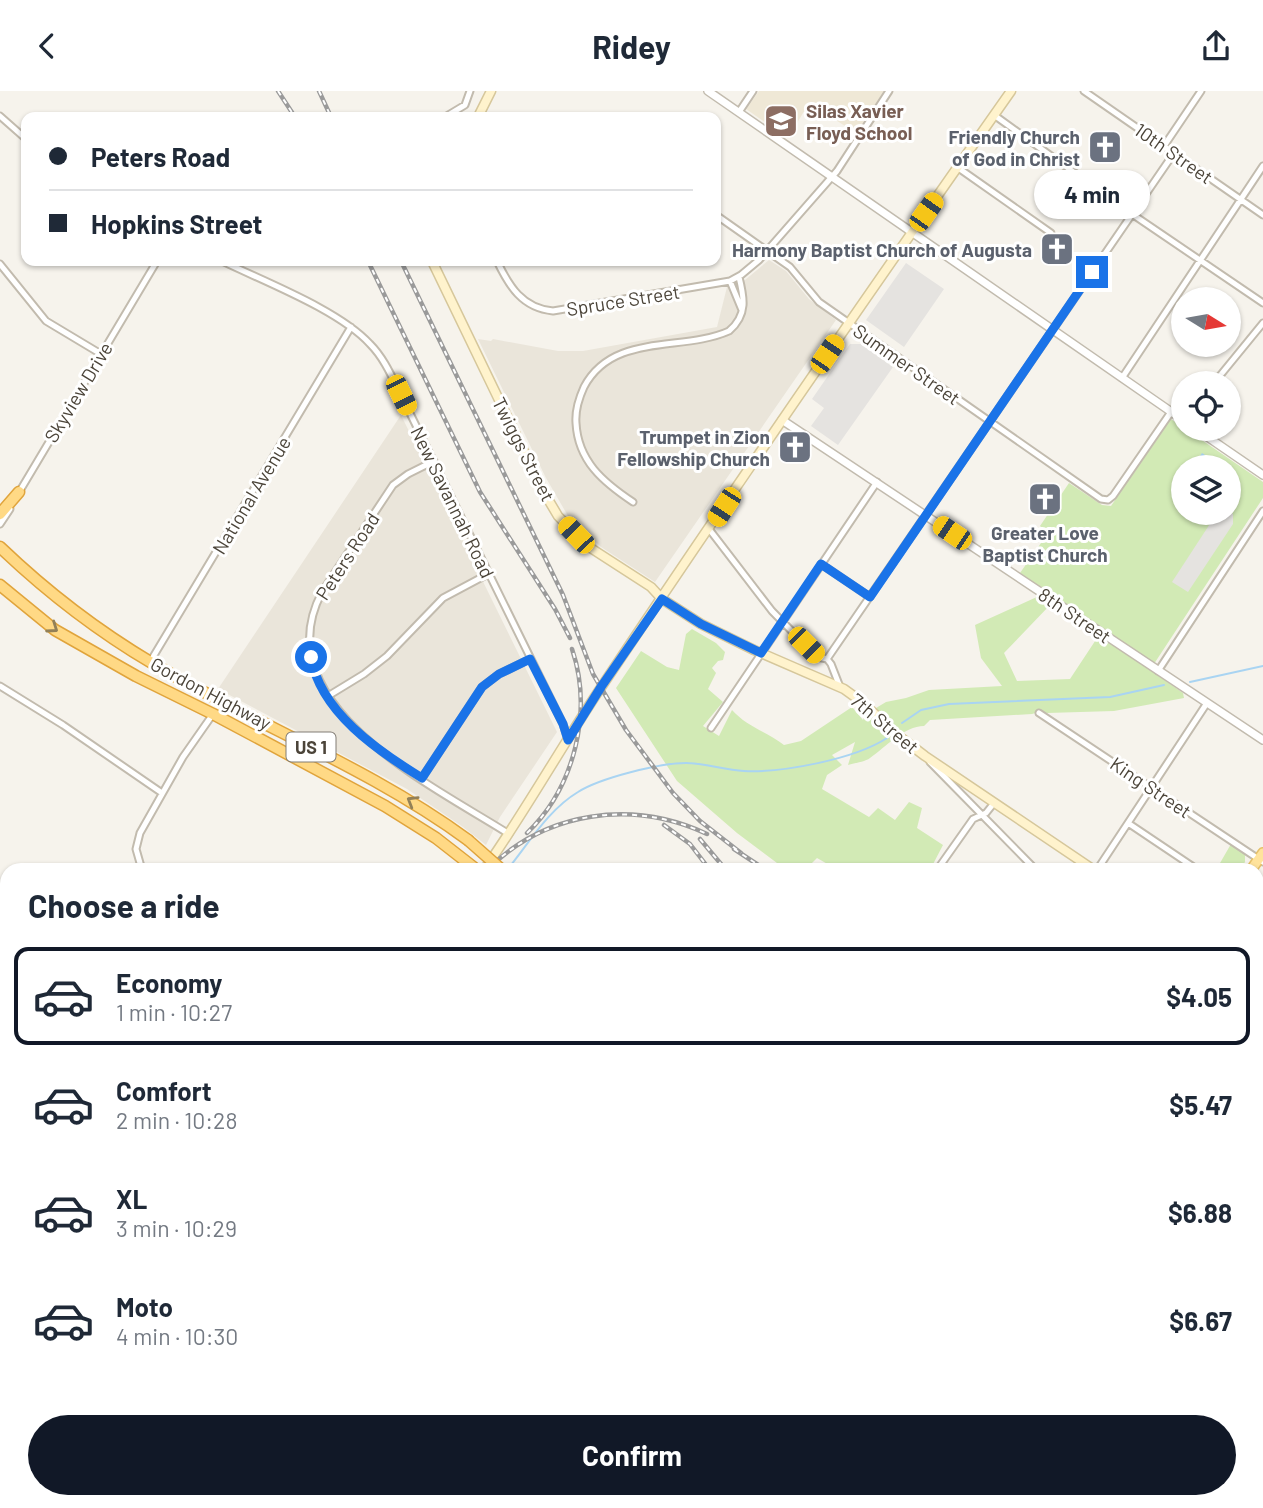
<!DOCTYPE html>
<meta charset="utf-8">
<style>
:root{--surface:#fff;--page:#f2f2f3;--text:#1f2937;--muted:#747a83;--line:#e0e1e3;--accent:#111827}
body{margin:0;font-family:Barlow,sans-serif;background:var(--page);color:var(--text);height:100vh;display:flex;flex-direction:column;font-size:26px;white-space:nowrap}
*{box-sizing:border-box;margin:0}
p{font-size:23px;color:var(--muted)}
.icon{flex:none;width:38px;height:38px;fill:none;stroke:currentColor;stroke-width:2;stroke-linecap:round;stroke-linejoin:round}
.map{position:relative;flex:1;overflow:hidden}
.panel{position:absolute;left:0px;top:772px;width:1264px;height:646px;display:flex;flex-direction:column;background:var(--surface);border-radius:21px 21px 0 0;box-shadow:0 2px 5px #0004}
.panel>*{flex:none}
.banner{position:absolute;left:21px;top:21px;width:700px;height:154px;border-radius:14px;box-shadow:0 2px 5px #0004;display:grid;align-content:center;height:154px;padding:0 28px;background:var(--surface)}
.needle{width:46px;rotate:101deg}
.fabs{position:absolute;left:1171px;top:196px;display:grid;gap:14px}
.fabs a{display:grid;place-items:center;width:70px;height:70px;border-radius:50%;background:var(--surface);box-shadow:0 2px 5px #0004;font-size:35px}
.end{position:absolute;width:32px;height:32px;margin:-16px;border:9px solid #1a73e8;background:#fff;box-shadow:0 0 0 4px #fff}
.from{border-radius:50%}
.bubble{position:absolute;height:49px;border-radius:24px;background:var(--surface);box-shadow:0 2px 5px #0004;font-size:23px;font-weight:700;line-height:49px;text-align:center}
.car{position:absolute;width:21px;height:42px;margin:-21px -10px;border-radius:9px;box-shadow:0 0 5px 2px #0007;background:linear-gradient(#f5c518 24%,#345 0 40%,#f5c518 0 76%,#345 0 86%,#f5c518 0)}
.banner b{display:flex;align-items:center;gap:24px;height:66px;font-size:26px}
.banner b+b{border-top:2px solid var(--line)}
.banner i{width:18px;height:18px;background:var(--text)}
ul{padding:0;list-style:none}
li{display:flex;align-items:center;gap:21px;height:98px;margin:0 14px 10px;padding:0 14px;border:4px solid transparent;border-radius:14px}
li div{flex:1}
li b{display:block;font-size:26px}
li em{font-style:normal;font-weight:700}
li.current{border-color:var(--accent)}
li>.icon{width:63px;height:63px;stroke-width:1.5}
h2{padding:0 28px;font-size:32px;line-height:84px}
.primary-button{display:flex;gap:14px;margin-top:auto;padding:14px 28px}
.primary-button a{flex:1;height:80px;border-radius:42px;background:var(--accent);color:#fff;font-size:28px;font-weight:700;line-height:80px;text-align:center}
header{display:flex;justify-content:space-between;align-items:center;height:91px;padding:0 28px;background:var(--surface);font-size:32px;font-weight:700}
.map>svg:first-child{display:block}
.residential{fill:#eae5da}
.commercial{fill:#f7ead8}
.industrial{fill:#e6e2dd}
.education{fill:#efe8d6}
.green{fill:#d2eab5;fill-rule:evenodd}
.parking{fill:#e5e3e0}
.water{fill:#a9d4f2}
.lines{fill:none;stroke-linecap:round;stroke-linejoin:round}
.stream{stroke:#a9d4f2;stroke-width:2}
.minor-casing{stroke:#c2bbae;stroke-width:9}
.tertiary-casing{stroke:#c2bbae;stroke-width:10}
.secondary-casing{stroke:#d6c79b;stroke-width:11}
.primary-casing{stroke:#e6c16a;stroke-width:12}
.trunk-casing{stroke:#e0a43c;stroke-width:13}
.minor{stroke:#fff;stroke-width:5}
.tertiary{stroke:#fff;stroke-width:7}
.secondary{stroke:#fff3cd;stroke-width:8}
.primary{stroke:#ffe39c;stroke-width:9}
.trunk{stroke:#ffd985;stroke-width:10}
.rail-casing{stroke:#9a9a9a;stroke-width:4.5}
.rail{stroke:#fff;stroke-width:2;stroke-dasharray:5;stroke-linecap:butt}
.trunk-bridge-casing{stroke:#e0a43c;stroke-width:13;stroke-linecap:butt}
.trunk-bridge{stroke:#ffd985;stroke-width:10}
.oneway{stroke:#938057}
.route{stroke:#1a73e8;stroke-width:9}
.labels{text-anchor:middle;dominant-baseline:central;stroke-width:6;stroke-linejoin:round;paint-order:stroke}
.shield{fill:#fff;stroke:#817c74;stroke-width:2}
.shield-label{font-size:18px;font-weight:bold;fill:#4b4439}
.education-label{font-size:19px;font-weight:bold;fill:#785e54;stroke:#fff;text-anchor:start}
.worship-label{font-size:19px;font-weight:bold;fill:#5b616d;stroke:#fff;text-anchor:end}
.street-label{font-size:19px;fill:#4b4439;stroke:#fff}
</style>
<header><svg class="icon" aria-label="back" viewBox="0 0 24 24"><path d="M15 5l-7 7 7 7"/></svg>Ridey<svg class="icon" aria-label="share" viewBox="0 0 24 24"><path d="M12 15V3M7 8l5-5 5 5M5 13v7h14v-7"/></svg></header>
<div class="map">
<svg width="1263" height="1417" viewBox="0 0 1263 1417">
<rect width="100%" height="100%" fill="#f6f3ec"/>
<!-- residential -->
<path class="residential" d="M 769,169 L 786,180 L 809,208 L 836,229 L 655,491 L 601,456 L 568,425 L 546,387 L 478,248 L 491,250 L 493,248 L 558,260 L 583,260 L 717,236 L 727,196 L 745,189 Z
M 401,324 L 557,641 L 500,726 L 486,754 L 463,736 L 407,698 L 218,598 Z
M 1230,1410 L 1240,1417 L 1028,1417 L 1023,1411 Z"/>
<!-- commercial -->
<path class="commercial" d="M 1256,896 L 1263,900 L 1263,982 L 1259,988 L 1256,986 Z
M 1263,1017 L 1263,1088 L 1257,1084 L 1256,1026 Z
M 689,1411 L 743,1411 L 753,1417 L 685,1417 Z"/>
<!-- industrial -->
<path class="industrial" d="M 1257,1103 L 1263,1108 L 1263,1182 L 1257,1191 Z"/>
<!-- education -->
<path class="education" d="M 759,0 L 884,0 L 856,42 L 809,12 L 788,47 L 746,18 Z"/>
<!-- green -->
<path class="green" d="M 1171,328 L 1263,391 L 1263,407 L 1150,579 L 1183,602 L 1184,607 L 1114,620 L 1047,622 L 1042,620 L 1032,623 L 930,629 L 924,635 C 904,635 886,656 870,667 C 865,671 854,672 848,674 L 855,651 L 832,664 L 842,674 L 827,684 L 822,698 L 869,726 L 878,717 L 895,729 L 909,711 L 922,717 L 917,737 L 943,754 L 930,779 L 838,779 L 817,767 L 809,775 L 815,779 L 788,779 L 777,772 L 737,742 L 677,690 L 616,597 L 641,560 L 667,576 L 679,579 L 686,543 L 692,538 L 716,552 L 725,561 L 723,569 L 718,570 L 712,577 L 716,582 L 708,598 L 723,611 L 703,635 L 719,645 L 732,619 C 746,635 767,641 784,654 L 801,650 L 852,616 L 863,629 L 866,623 L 886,611 L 906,607 L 929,599 L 1002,595 L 981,567 L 975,534 L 1039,505 L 1051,513 L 1004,562 L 1017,590 L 1070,588 L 1103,538 L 1020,482 L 1048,442 L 1040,435 L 1069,392 L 1102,414 L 1111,415 ZM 1183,376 L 1228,376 L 1228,422 L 1183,422 Z
M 1231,753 L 1245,763 L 1245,771 L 1240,779 L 1216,779 Z
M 75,1410 L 342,1410 L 352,1417 L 70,1417 Z"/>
<!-- parking -->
<path class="parking" d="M 906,172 L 944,198 L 904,256 L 866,229 Z
M 850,253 L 861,253 L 893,276 L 838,354 L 811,335 L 824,317 L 812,308 Z
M 1229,420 L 1233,423 L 1233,433 L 1188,501 L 1172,491 L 1217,422 Z"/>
<!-- water -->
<path class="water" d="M 1202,362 L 1221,375 L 1220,376 L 1201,376 L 1195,373 Z"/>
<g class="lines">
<!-- stream -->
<path class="stream" d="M 1190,591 L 1263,575
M 902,632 L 921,619 L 949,613 L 1110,606 L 1164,594
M 507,779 C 529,752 548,719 578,701 C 600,687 660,672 686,672 C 705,672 724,679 744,680 C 782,682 855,668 887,647"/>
<!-- minor casing -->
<g class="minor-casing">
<path id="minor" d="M 1084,0 L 1263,124
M 739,21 L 753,0
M 994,24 L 1132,123 L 1263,212
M 0,25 L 26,48
M 445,26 L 465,14 L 470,0
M 1164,55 L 1201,0
M 957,76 L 1051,142
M 716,124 L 790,176 L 819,211 L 1101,408 L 1108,409 L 1113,405 L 1171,321
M 222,170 C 265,191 339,219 370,253 C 384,267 392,286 401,304 L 563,633 L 568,649
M 497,170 C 509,195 522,217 553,220 L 730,190 L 741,184 L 759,169 L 837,80 L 889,0
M 0,173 L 46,230 L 101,263
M 730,190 L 742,219
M 1122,287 L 1263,75
M 1214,292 L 1263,232
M 434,370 L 408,383 L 393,394 L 322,501 C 262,614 434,695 509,743
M 18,403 L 157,170
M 633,411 C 603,391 578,370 576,332 C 575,319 579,307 584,296 C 613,241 682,261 729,240 C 748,224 744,206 739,186
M 0,433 L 10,418
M 709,438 L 772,520 L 817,566 L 827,568 L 831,573 L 840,596
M 821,473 L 870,506
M 827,568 L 1174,62
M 150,571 L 351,236
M 1158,580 L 1263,420
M 0,595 L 63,634 L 162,702
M 328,605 L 364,583 L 387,565 L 443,507 L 488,483
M 1039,622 L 1263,771
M 711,637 L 877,391
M 930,671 L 1036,779
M 422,687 L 482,596 L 499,583 L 530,568
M 1128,732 L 1198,779
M 142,779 L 136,758 L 140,742 L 183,666 L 213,623
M 937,779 L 973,728 L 986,722 L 994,712
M 1097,779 L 1207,612
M 1256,1006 L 1263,995
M 1256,1089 L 1263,1093
M 1256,1098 L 1263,1102
M 1256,1201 L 1263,1191
M 0,1307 L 7,1296
M 1256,1388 L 1263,1378
M 367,1410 L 376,1417
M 755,1410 L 764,1417
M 508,1417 L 513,1410
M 671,1417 L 676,1410
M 827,1417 L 832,1410
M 1113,1417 L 1118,1410"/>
</g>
<!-- tertiary casing -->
<g class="tertiary-casing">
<path id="tertiary" d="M 708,0 L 1183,329
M 782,329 L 1263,649
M 1196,338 L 1263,384"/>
</g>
<!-- secondary casing -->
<g class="secondary-casing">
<path id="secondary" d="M 478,26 L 491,0
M 432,170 L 542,398 L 558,425 L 586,454 L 651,496 L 662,508 L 701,533 L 754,559 L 844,598 L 862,611 L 896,643 L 925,665 L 1094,779
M 484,779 C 527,718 562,654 604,592 C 737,393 873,196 1011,0
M 1256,887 L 1263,891
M 1242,1410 L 1252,1417
M 60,1417 L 64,1410"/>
</g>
<!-- primary casing -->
<g class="primary-casing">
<path id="primary" d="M 1251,779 L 1263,762"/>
</g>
<!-- trunk casing -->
<g class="trunk-casing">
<path id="trunk" d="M 0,423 L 19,401
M 0,456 C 46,500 98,540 152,572 C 256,634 370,677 468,749
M 0,494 L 55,539 L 136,585 L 213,623 L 385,715 L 436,747 L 477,779
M 985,1410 L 989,1417
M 1011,1410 L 1016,1417"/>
</g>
<!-- minor -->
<use href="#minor" class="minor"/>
<!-- tertiary -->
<use href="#tertiary" class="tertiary"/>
<!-- secondary -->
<use href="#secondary" class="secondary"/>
<!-- primary -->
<use href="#primary" class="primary"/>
<!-- trunk -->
<use href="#trunk" class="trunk"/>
<!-- rail casing -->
<g class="rail-casing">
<path id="rail" d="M 278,0 L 295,26
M 319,0 L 331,26
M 368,170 L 480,401 L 555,518 L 570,547
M 401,170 L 563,504 L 593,583 L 626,639 L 673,702 L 700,730 L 741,762
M 664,734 L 690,753 L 710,779
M 527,742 C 575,696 593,620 572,558
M 700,748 L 726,779
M 734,758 L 766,779
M 487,779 C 546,720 632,708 707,743
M 1256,999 L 1263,994
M 1256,1094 L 1263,1098
M 0,1133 L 7,1131
M 0,1351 L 7,1341
M 4,1417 L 9,1410"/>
</g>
<!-- rail -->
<use href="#rail" class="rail"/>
<!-- trunk-bridge casing -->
<g class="trunk-bridge-casing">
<path id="trunk-bridge" d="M 468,749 L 502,779"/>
</g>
<!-- trunk-bridge -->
<use href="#trunk-bridge" class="trunk-bridge"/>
</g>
<!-- one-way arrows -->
<defs><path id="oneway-chevron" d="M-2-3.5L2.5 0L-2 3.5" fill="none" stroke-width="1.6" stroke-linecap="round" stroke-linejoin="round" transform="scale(1.75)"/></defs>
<g class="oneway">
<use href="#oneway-chevron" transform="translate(53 537) rotate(35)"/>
<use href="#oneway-chevron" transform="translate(412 710) rotate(-149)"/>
</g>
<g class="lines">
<!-- route -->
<path class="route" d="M 311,566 C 320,621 378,660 422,687 L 482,596 L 499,583 L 530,568 L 563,633 L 568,649 L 601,596 L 662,508 L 701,533 L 761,562 L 821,473 L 870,506 L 1092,181"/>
</g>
<!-- icons -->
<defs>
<g id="school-square" transform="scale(1.75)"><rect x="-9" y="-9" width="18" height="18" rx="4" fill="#8d6e63" stroke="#fff"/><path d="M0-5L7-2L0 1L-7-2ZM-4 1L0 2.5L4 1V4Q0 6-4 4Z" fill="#fff"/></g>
<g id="church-square" transform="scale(1.75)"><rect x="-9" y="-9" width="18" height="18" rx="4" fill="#6b7280" stroke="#fff"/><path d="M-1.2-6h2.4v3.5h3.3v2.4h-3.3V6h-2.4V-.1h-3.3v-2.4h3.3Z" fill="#fff"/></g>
</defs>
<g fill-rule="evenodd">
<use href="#school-square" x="781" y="30"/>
<use href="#church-square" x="1105" y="56"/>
<use href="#church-square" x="1057" y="158"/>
<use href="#church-square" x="795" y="356"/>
<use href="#church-square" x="1045" y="408"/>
</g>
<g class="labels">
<!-- shield labels -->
<rect class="shield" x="286.5" y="641.5" width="49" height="29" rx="5"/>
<g class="shield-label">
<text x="311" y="656">US 1</text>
</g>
<!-- education labels -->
<g class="education-label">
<text x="806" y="19">Silas Xavier<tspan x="806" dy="22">Floyd School</tspan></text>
</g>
<!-- worship labels -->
<g class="worship-label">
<text x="1080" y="45">Friendly Church<tspan x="1080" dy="22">of God in Christ</tspan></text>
<text x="1032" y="158">Harmony Baptist Church of Augusta</text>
<text x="770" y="345">Trumpet in Zion<tspan x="770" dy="22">Fellowship Church</tspan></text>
<text x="1045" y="441" text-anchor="middle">Greater Love<tspan x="1045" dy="22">Baptist Church</tspan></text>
</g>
<!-- street labels -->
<g class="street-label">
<text transform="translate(1174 62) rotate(35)">10th Street</text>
<text transform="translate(623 209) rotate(-9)">Spruce Street</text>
<text transform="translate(907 273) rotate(35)">Summer Street</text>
<text transform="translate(78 301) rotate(-59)">Skyview Drive</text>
<text transform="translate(524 358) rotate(63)">Twiggs Street</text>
<text transform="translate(251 404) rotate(-59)">National Avenue</text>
<text transform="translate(453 411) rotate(64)">New Savannah Road</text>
<text transform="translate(347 465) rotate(-57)">Peters Road</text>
<text transform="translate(1075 524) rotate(34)">8th Street</text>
<text transform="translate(211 602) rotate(28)">Gordon Highway</text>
<text transform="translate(885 632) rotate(40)">7th Street</text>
<text transform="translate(1151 696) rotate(34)">King Street</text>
</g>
</g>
</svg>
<div class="fabs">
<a><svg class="needle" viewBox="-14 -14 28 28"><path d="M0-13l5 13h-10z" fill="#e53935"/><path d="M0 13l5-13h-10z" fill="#747a83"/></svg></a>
<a><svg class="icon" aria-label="locate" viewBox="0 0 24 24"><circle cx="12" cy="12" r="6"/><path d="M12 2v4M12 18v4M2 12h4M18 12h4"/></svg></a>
<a><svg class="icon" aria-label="layers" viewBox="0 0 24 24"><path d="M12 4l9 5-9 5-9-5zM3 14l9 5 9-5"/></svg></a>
</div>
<i class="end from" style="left:311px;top:566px"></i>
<i class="end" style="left:1092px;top:181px"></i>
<div class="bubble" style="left:1034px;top:79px;width:116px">4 min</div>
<i class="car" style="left:926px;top:121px;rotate:35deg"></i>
<i class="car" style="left:827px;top:263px;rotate:34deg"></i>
<i class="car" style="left:401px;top:304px;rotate:154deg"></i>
<i class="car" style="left:724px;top:416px;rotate:213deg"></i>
<i class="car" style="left:952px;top:442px;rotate:304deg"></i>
<i class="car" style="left:576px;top:444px;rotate:316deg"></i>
<i class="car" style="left:806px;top:554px;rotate:135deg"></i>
<div class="banner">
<b><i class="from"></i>Peters Road</b>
<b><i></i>Hopkins Street</b>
</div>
<section class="panel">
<h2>Choose a ride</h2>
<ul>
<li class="current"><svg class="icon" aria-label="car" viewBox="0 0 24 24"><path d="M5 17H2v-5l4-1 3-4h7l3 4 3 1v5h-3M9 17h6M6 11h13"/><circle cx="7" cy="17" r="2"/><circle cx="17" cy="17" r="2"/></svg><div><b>Economy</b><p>1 min · 10:27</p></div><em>$4.05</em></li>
<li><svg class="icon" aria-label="car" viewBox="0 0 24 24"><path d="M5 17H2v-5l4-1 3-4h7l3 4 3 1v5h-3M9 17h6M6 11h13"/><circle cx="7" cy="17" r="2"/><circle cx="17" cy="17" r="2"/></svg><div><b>Comfort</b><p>2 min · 10:28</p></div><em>$5.47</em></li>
<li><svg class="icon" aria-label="car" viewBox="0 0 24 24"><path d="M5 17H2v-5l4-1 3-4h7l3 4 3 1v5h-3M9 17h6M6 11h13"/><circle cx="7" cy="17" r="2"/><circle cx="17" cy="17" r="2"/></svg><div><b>XL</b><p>3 min · 10:29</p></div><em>$6.88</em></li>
<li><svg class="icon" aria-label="car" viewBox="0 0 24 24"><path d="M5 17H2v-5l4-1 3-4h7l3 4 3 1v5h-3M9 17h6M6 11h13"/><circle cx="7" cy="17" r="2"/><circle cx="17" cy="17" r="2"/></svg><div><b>Moto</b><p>4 min · 10:30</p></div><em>$6.67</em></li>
</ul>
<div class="primary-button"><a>Confirm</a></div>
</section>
</div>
